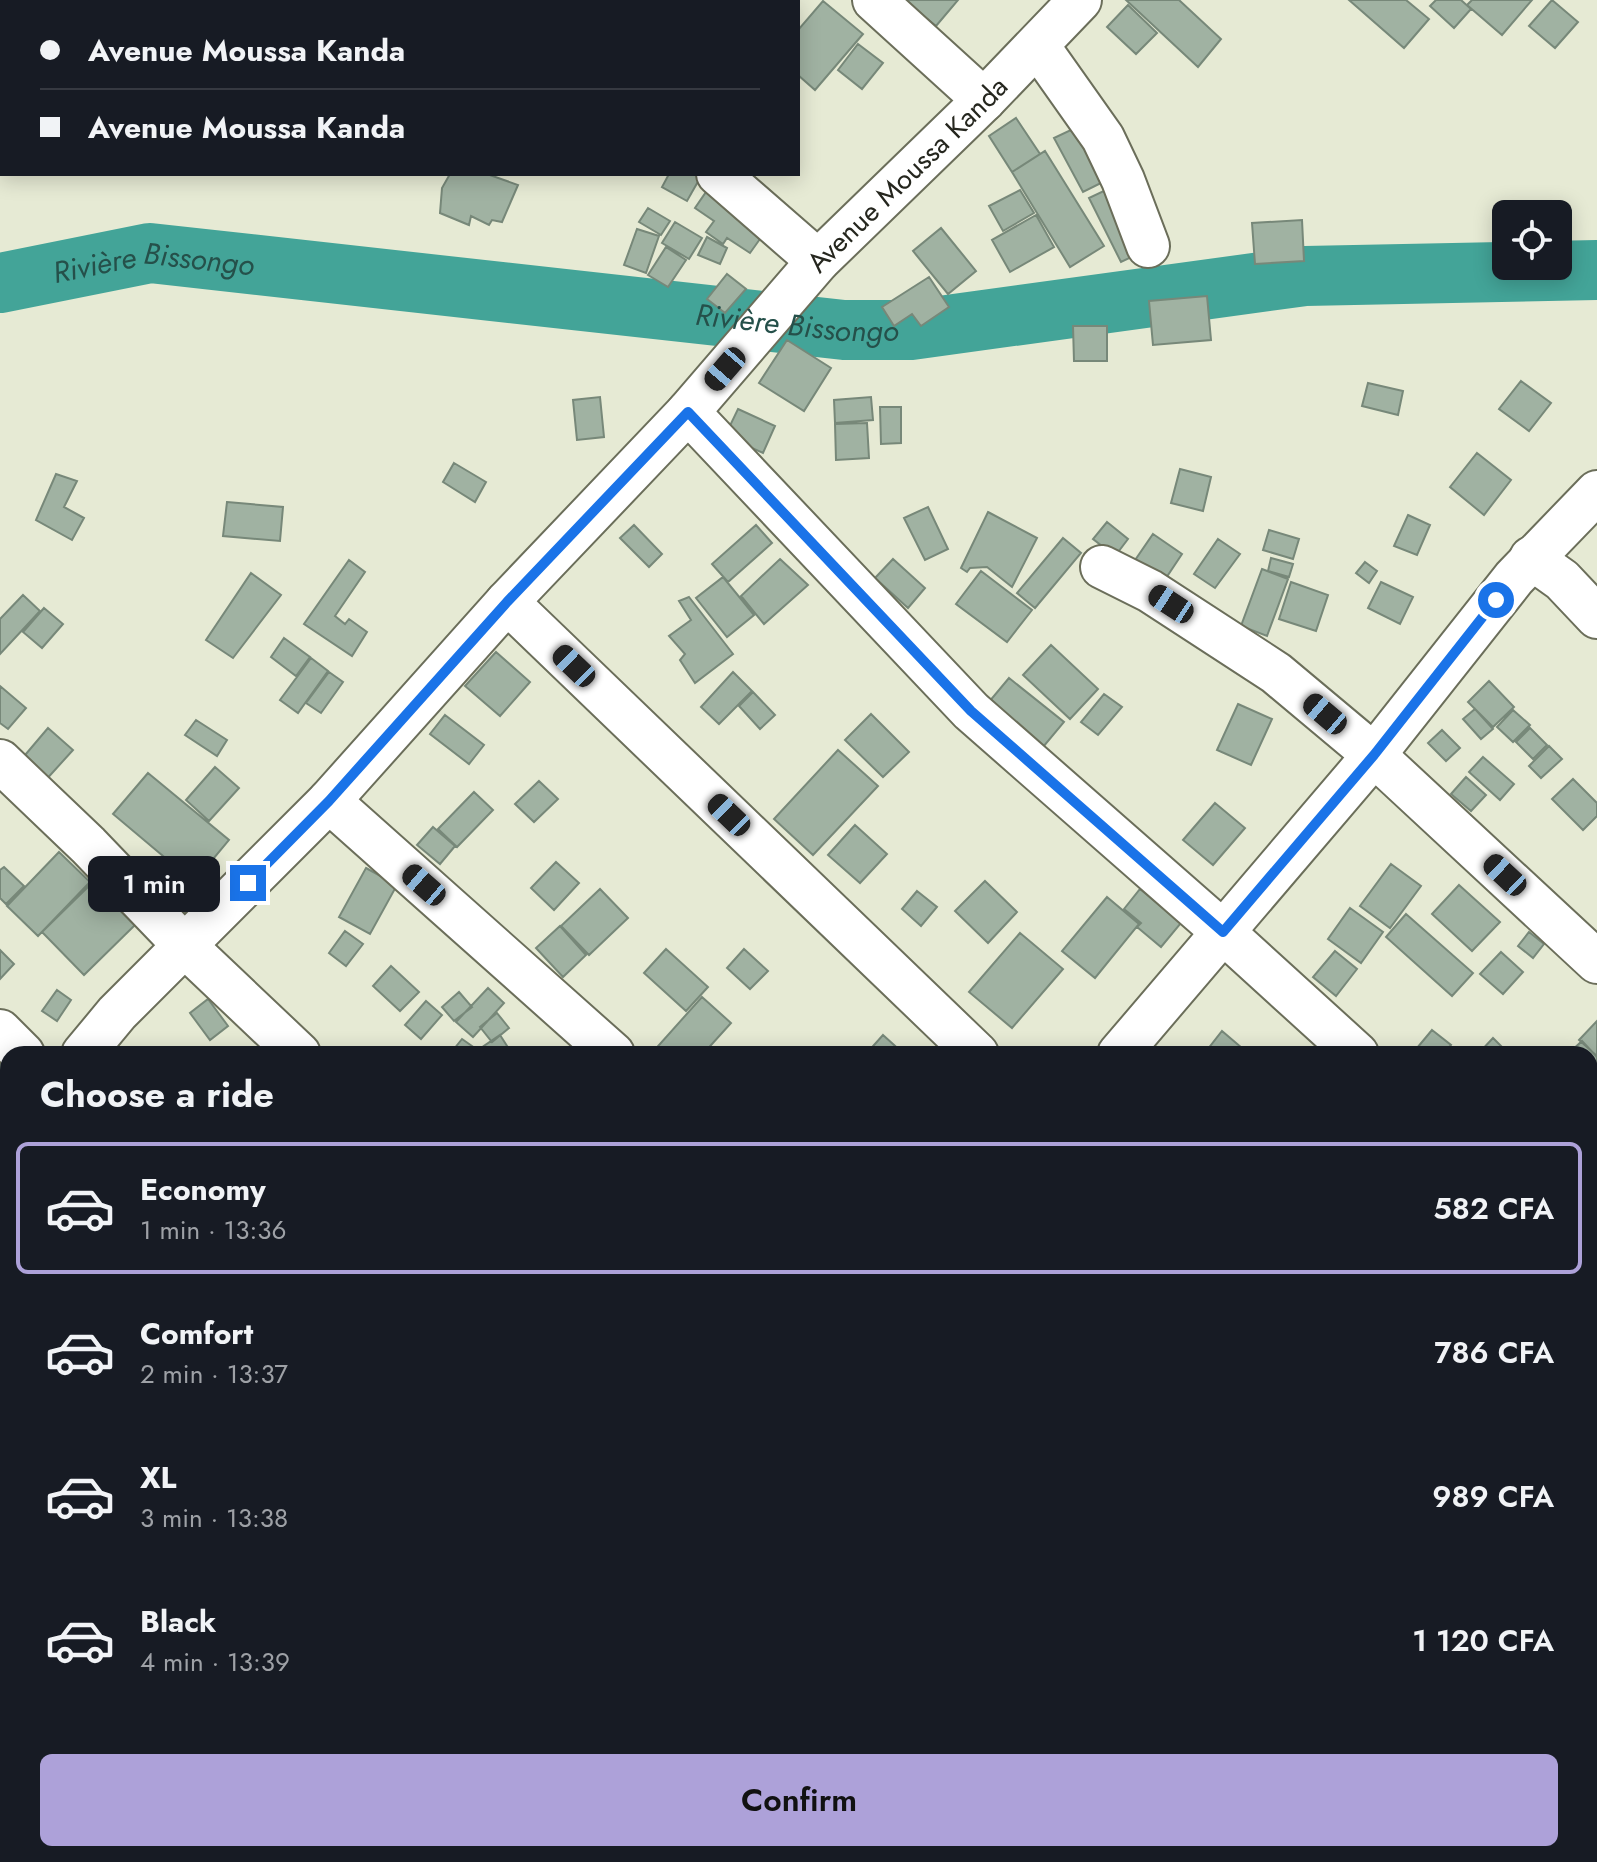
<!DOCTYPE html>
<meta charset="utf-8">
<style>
:root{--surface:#171b24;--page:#20242c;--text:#f1f3f6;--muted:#9ea1a6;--line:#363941;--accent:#ada1d9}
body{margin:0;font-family:Jost,sans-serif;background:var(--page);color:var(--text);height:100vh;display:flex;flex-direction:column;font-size:30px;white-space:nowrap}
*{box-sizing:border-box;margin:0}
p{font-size:26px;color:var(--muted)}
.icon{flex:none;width:44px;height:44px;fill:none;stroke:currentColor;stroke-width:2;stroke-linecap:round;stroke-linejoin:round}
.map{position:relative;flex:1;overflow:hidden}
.sheet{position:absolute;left:0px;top:1046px;width:1598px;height:816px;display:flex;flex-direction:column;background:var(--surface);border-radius:24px 24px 0 0;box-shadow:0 4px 20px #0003}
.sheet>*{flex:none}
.hud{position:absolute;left:0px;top:0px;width:800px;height:176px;box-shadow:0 4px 20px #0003;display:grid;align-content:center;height:176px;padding:0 40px;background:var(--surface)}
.fabs{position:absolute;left:1492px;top:200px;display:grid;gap:16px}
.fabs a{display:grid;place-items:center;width:80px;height:80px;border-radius:12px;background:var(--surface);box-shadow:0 4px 20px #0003;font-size:40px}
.end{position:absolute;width:36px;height:36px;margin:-18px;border:10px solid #1a73e8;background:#fff;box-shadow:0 0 0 4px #fff}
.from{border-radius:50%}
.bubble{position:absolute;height:56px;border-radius:12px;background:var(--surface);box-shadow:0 4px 20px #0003;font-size:26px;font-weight:600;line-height:56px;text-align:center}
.car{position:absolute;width:24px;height:48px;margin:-24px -12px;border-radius:10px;box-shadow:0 0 6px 2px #0007;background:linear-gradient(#222 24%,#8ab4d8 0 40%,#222 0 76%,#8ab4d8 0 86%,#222 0)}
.hud b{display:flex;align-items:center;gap:28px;height:76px;font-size:30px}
.hud b+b{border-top:2px solid var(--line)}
.hud i{width:20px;height:20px;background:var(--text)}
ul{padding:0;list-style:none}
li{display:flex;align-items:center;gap:24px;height:132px;margin:0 16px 12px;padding:0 24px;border:4px solid transparent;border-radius:12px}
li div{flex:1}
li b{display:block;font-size:30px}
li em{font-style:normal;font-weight:600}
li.on{border-color:var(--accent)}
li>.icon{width:72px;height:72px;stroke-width:1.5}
h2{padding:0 40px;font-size:36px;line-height:96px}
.button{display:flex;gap:16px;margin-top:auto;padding:16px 40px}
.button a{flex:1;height:92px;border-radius:12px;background:var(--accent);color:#111;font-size:32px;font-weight:600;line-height:92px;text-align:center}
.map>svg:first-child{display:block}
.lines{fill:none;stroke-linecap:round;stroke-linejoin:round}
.river{stroke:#43a498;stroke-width:60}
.building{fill:#a0b2a2;stroke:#778879;stroke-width:2}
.minor-casing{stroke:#6b6e5a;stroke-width:46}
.minor{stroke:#fff;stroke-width:42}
.route{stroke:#1a73e8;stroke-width:10}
.labels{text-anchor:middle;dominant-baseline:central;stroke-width:6;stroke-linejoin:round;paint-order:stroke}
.street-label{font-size:28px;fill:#25261e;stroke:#f4f8e1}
.water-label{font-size:30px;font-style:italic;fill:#25504a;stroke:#f4f8e1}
</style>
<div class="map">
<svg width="1597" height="1862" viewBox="0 0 1597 1862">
<rect width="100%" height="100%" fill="#e6ead4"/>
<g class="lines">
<!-- river -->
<path class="river" id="s1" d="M 0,283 L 150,253 L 844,330 L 911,330 L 1305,276 L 1597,270"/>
</g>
<!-- building -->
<path class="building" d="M 904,0 L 958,0 L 936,26 Z
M 1126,0 L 1179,0 L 1221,39 L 1198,67 Z
M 1349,0 L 1406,0 L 1429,19 L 1404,48 Z
M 1436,0 L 1461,0 L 1471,9 L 1454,28 L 1430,6 Z
M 1472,0 L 1532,0 L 1502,35 L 1467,5 Z
M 1552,0 L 1578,22 L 1555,48 L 1529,26 Z
M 823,1 L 863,34 L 815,90 L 798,75 L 798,30 Z
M 1128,5 L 1157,33 L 1136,54 L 1107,27 Z
M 858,44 L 883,63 L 862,89 L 838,70 Z
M 1016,118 L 1040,154 L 1012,172 L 989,136 Z
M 1075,128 L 1103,182 L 1083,192 L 1054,138 Z
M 1045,151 L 1104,246 L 1070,267 L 1012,172 Z
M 450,174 L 487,174 L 518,185 L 502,222 L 492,220 L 489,225 L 471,216 L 469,225 L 440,213 L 442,188 Z
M 669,174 L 694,174 L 700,178 L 687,201 L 662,187 Z
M 1110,188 L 1142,252 L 1121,262 L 1089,198 Z
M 1020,190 L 1034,213 L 1003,231 L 989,206 Z
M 706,192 L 765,232 L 750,253 L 727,238 L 723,244 L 706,232 L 714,221 L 695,208 Z
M 648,208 L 670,221 L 661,235 L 639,222 Z
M 1036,215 L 1054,247 L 1010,272 L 992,240 Z
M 1302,220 L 1304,261 L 1255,264 L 1252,223 Z
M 675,222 L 702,238 L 689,259 L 662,243 Z
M 941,228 L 976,271 L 948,294 L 913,251 Z
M 637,229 L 659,236 L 646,273 L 624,265 Z
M 707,237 L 727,248 L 720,264 L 698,255 Z
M 666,247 L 686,260 L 668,287 L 648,275 Z
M 727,274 L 746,289 L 725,313 L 707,299 Z
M 929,277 L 949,307 L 921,326 L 912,314 L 894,326 L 882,307 Z
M 1207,296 L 1211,340 L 1153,345 L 1149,301 Z
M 1073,326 L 1107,326 L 1107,361 L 1074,361 Z
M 787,340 L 831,368 L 804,411 L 759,383 Z
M 1521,381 L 1551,403 L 1529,431 L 1499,409 Z
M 1368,383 L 1403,391 L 1398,415 L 1362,406 Z
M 600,397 L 604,437 L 577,440 L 573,400 Z
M 871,397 L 873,420 L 835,423 L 834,400 Z
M 880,407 L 901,407 L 901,443 L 881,444 Z
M 738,409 L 775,426 L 763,453 L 725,436 Z
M 867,423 L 869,458 L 836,460 L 835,424 Z
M 1477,453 L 1511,480 L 1484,515 L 1450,487 Z
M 454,463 L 486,482 L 475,502 L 443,482 Z
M 1180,469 L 1211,477 L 1203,511 L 1171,503 Z
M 56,474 L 77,481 L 64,507 L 84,518 L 72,540 L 36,520 Z
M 227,502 L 283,507 L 280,541 L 223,536 Z
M 928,507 L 948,549 L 925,560 L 904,518 Z
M 988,512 L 1037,538 L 1012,587 L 987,567 L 970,568 L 967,572 L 961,568 Z
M 1408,515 L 1430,525 L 1417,555 L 1394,546 Z
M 1107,522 L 1128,539 L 1115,556 L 1093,539 Z
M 634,525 L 662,554 L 649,567 L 620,538 Z
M 756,525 L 772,543 L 728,582 L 712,564 Z
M 1269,530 L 1299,539 L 1293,559 L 1263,550 Z
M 1153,534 L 1182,554 L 1160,587 L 1131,566 Z
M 1063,538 L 1081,553 L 1035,608 L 1017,593 Z
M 1218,539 L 1240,554 L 1215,588 L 1194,574 Z
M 1271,558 L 1293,564 L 1289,577 L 1268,571 Z
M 780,559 L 808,585 L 764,624 L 741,596 Z
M 893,559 L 925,588 L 908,608 L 875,578 Z
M 349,560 L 365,572 L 335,616 L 345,624 L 349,619 L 367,632 L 352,656 L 304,624 Z
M 1365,562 L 1377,571 L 1369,583 L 1356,573 Z
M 1262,569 L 1288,579 L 1267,636 L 1241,626 Z
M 981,571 L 1032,610 L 1007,642 L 956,604 Z
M 251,573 L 281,595 L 233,658 L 206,640 Z
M 723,577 L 754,615 L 727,637 L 696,598 Z
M 1291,582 L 1328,595 L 1316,631 L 1279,619 Z
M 1381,582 L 1413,597 L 1400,624 L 1368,608 Z
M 23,595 L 40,611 L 0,654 L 0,619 Z
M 689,597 L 733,654 L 695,683 L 680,660 L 685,654 L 669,636 L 691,620 L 679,601 Z
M 44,608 L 63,624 L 42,648 L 23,632 Z
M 284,638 L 310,657 L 296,676 L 271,657 Z
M 1051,645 L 1098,689 L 1070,719 L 1023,675 Z
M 496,652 L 530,682 L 500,716 L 465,686 Z
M 311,658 L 328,671 L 298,713 L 280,700 Z
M 329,672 L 343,682 L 321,713 L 306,703 Z
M 733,672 L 752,691 L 719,724 L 701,707 Z
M 1009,678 L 1064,722 L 1038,753 L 983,709 Z
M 1489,681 L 1514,707 L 1493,727 L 1468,702 Z
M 0,686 L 26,708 L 8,729 L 0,723 Z
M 753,692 L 775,715 L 760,729 L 739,706 Z
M 1104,694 L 1122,707 L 1098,735 L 1081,722 Z
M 1238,704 L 1272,719 L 1251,765 L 1217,750 Z
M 1475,709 L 1493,729 L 1481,739 L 1463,719 Z
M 1513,710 L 1530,725 L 1513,742 L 1497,727 Z
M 871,714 L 909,752 L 883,777 L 845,740 Z
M 445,715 L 484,745 L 469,764 L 430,734 Z
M 196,720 L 227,740 L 217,756 L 185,735 Z
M 48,728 L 73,750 L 44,782 L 20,761 Z
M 1530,728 L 1547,745 L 1533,759 L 1516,742 Z
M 1442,730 L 1460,748 L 1446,761 L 1428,743 Z
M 1549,746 L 1562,759 L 1541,778 L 1529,766 Z
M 838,750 L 878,786 L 813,855 L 774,819 Z
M 1483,757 L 1514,784 L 1500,800 L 1469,772 Z
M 215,767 L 239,788 L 209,821 L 186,800 Z
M 148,773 L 229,840 L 194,882 L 113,814 Z
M 1466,777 L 1486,795 L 1471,811 L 1451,794 Z
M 1573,779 L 1597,803 L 1597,816 L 1583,830 L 1552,799 Z
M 539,781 L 558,799 L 534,822 L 515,804 Z
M 474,792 L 493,810 L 457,847 L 438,829 Z
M 1215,803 L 1245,828 L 1213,865 L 1183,840 Z
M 855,825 L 887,854 L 860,883 L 828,855 Z
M 433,827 L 455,846 L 440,864 L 417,845 Z
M 59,852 L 90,882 L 38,936 L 7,906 Z
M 556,862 L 579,883 L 554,910 L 531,888 Z
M 1391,864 L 1421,886 L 1390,928 L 1360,906 Z
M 4,867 L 24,886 L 6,904 L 0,898 L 0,870 Z
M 366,868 L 397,885 L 370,934 L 339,917 Z
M 985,881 L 1017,912 L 988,943 L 955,911 Z
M 185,882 L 205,901 L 178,930 L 157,910 Z
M 92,883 L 135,925 L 84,975 L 42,932 Z
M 1459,885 L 1500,922 L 1472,951 L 1432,914 Z
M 600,889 L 628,918 L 589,955 L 561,926 Z
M 1140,889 L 1181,923 L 1161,947 L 1137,927 L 1141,923 L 1124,909 Z
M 917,891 L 937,907 L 921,926 L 902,909 Z
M 1107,897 L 1139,924 L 1095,978 L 1062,951 Z
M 1350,908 L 1383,932 L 1361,963 L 1328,939 Z
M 1406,914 L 1473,973 L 1452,996 L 1386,937 Z
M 560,926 L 586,955 L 563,977 L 536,948 Z
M 345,931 L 363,944 L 346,966 L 329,953 Z
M 1529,932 L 1544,944 L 1533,958 L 1518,946 Z
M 1020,933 L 1063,969 L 1012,1028 L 969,992 Z
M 666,949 L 708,987 L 686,1011 L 644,973 Z
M 744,949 L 768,971 L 750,989 L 727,968 Z
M 0,950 L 14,964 L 0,979 Z
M 1335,951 L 1357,969 L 1336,996 L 1313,977 Z
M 1501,952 L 1523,972 L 1503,994 L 1480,974 Z
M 391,966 L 419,992 L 400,1011 L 373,986 Z
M 488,988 L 504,1003 L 473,1037 L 456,1022 Z
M 57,990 L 71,1000 L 57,1021 L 42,1011 Z
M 459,992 L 472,1007 L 454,1021 L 442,1007 Z
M 702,997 L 731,1023 L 703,1054 L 651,1054 Z
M 208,999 L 228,1026 L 210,1040 L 190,1013 Z
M 426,1001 L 442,1015 L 421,1039 L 405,1025 Z
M 497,1013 L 509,1028 L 492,1042 L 480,1027 Z
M 1597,1021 L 1597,1056 L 1579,1040 Z
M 1432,1030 L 1451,1045 L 1443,1054 L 1412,1054 Z
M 1222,1031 L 1249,1054 L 1204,1054 Z
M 500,1035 L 509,1049 L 503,1054 L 481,1054 L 478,1050 Z
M 883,1035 L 904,1054 L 866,1054 Z
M 1493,1038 L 1509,1054 L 1478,1054 Z
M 462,1039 L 479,1051 L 477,1054 L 450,1054 Z
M 1582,1041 L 1597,1057 L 1597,1095 L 1590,1088 L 1590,1054 L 1568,1054 Z
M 0,1061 L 8,1067 L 8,1086 L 3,1093 L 0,1091 Z
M 1597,1163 L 1597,1214 L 1590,1208 L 1590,1172 Z
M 7,1199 L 8,1200 L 8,1281 L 0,1273 L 0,1207 Z
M 8,1385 L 8,1446 L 0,1438 L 0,1393 Z
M 1590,1438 L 1597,1445 L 1597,1475 L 1590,1481 Z
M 0,1626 L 8,1634 L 8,1655 L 0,1663 Z
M 8,1661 L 8,1706 L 1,1712 L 0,1668 Z
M 0,1729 L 8,1739 L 8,1763 L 0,1769 Z
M 1597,1763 L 1597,1787 L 1590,1789 L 1590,1766 Z
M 8,1773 L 8,1839 L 0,1846 L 0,1780 Z
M 19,1854 L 73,1854 L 65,1862 L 24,1862 L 17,1856 Z
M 135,1854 L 188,1854 L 180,1862 L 126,1862 Z
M 613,1854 L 662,1854 L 666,1857 L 662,1862 L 622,1862 Z
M 691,1854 L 730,1854 L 724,1862 L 695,1862 L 689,1857 Z
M 734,1854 L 758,1854 L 763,1858 L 760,1862 L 731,1862 L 729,1860 Z
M 911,1854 L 929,1854 L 936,1862 L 901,1862 Z
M 971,1854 L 1010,1854 L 1002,1862 L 979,1862 Z
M 1248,1854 L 1280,1854 L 1288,1861 L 1257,1862 Z
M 1317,1854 L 1351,1854 L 1358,1862 L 1307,1862 Z
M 1374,1854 L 1402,1854 L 1394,1862 L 1366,1862 Z
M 1475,1854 L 1523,1854 L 1526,1857 L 1522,1862 L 1484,1862 Z"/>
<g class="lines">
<!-- minor casing -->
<g class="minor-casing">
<g id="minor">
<path d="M 522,0 L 524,2"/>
<path d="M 874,0 L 984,100"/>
<path d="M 1038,46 L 1103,138 L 1123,180 L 1148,246"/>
<path d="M 718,174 L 818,261"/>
<path d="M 688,412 L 971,711 L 1223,932 L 1357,1054"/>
<path d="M 1531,558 L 1562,580 L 1597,617"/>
<path d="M 1102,567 L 1150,591 L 1276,673 L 1374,755 L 1597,962"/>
<path d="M 507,602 L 977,1054"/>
<path d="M 0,761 L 88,845 L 184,945 L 299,1054"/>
<path d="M 329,801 L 613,1054"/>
<path d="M 0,1031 L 23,1054"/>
<path id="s2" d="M 83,1054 L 117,1013 L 329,801 L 507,602 L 688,412 L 818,261 L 984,100 L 1080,0"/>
<path d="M 1119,1054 L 1374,755 L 1514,578 L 1597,492"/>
<path d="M 0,1147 L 8,1139"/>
<path d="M 1590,1271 L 1597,1277"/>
<path d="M 0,1295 L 8,1303"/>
<path d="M 1590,1398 L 1597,1389"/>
<path d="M 0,1584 L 8,1592"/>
<path d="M 1590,1619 L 1597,1626"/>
<path d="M 258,1854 L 264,1862"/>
<path d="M 535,1854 L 542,1862"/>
<path d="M 787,1854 L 795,1862"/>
<path d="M 1429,1854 L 1434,1862"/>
<path d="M 381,1862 L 387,1854"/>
<path d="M 1144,1862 L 1152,1854"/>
</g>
</g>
<!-- minor -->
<use href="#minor" class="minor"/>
</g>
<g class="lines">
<!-- route -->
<path class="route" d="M 248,883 L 329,801 L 507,602 L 688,412 L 971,711 L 1223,932 L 1374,755 L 1496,600"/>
</g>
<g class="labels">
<!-- street labels -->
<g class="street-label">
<text stroke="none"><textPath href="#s2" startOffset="1206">Avenue Moussa Kanda</textPath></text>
</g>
<!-- water labels -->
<g class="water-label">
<text stroke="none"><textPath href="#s1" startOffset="156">Rivière Bissongo</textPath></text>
<text stroke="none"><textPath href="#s1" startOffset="804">Rivière Bissongo</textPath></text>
</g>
</g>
</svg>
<div class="fabs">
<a><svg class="icon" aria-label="locate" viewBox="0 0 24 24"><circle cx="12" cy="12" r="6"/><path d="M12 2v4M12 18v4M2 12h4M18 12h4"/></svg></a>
</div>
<i class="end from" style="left:1496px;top:600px"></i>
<i class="end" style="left:248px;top:883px"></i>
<div class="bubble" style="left:88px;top:856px;width:132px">1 min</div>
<i class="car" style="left:725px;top:369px;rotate:221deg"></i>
<i class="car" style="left:1171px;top:604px;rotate:303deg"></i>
<i class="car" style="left:574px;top:666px;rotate:314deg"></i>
<i class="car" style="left:1325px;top:714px;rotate:310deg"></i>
<i class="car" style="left:729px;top:815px;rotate:314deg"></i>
<i class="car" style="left:1505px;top:875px;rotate:313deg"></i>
<i class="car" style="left:424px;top:885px;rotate:311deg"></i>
<div class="hud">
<b><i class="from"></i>Avenue Moussa Kanda</b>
<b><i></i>Avenue Moussa Kanda</b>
</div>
<section class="sheet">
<h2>Choose a ride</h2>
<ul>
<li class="on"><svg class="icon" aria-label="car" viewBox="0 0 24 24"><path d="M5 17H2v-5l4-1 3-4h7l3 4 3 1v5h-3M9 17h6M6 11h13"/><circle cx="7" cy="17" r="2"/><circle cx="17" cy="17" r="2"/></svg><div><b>Economy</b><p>1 min · 13:36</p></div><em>582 CFA</em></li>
<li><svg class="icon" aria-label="car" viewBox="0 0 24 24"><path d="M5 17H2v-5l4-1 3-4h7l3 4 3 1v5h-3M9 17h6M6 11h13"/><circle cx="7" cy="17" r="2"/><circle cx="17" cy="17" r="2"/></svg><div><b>Comfort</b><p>2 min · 13:37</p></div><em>786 CFA</em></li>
<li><svg class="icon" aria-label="car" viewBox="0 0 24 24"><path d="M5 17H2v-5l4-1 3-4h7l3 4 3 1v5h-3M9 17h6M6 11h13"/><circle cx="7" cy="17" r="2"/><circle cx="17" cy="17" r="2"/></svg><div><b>XL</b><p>3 min · 13:38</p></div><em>989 CFA</em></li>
<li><svg class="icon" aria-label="car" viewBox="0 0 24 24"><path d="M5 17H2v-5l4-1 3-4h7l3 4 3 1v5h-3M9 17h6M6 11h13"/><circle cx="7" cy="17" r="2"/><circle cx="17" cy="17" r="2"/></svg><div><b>Black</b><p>4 min · 13:39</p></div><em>1 120 CFA</em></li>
</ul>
<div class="button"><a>Confirm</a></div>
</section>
</div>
